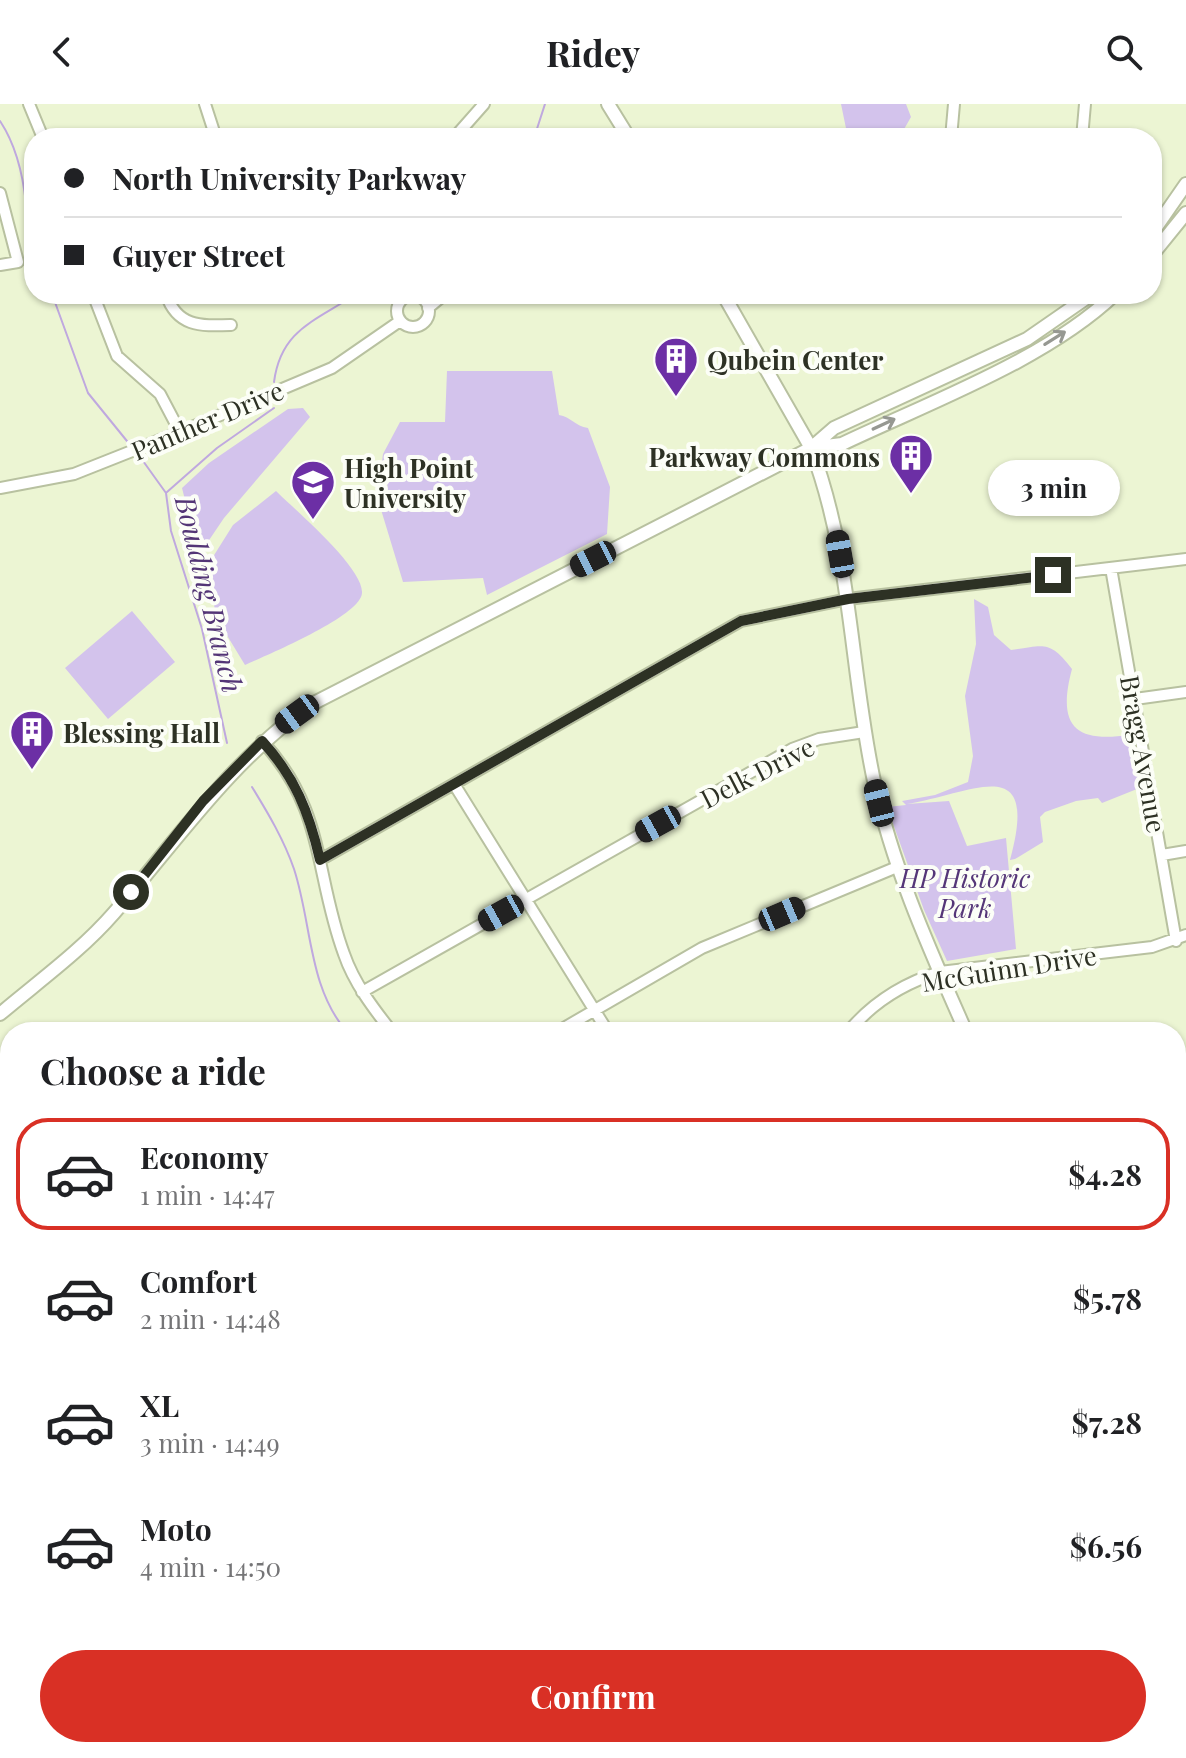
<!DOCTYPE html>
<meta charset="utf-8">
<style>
:root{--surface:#fff;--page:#f2f2f2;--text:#202124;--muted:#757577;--line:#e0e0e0;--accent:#d93025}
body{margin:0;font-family:"Playfair Display",serif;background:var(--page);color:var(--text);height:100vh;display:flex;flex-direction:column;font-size:30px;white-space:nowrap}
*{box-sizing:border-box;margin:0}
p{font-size:26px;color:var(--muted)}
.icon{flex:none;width:44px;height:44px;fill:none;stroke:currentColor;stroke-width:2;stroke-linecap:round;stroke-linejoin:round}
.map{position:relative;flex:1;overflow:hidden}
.panel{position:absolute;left:0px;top:918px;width:1186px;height:736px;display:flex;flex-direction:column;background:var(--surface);border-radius:32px 32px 0 0;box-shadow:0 2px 6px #0004}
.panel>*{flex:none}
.banner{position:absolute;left:24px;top:24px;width:1138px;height:176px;border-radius:32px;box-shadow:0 2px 6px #0004;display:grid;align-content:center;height:176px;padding:0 40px;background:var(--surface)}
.end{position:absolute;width:36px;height:36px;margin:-18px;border:10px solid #2d3124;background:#fff;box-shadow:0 0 0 4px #fff}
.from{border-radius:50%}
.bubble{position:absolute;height:56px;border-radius:28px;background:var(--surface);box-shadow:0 2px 6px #0004;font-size:26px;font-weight:700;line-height:56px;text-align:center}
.car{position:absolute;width:24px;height:48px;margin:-24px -12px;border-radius:10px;box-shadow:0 0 6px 2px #0007;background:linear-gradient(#222 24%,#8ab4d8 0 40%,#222 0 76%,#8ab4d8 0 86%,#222 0)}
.banner b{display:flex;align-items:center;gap:28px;height:76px;font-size:30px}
.banner b+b{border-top:2px solid var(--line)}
.banner i{width:20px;height:20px;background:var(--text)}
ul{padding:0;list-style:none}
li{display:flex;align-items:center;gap:24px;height:112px;margin:0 16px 12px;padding:0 24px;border:4px solid transparent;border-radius:32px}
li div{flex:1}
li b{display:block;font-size:30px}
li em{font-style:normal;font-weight:700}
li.on{border-color:var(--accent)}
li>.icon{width:72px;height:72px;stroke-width:1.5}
h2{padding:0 40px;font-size:36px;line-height:96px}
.action{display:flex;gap:16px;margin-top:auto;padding:16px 40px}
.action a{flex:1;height:92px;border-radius:48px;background:var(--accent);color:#fff;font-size:32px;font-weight:700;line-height:92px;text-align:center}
header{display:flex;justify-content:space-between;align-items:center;height:104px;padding:0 40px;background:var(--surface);font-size:36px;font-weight:700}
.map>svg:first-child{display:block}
.green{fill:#d3c3ec}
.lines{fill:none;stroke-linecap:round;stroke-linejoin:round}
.stream{stroke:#bfa8df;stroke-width:2}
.minor-casing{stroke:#b8c1a0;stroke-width:14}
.major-casing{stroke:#b8c1a0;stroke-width:16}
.minor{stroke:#fff;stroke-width:10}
.major{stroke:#fff;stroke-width:12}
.oneway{stroke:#969892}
.route{stroke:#2d3124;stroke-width:10}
.labels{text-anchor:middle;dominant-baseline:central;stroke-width:8;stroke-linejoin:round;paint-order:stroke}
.poi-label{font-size:26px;font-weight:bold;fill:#2d3124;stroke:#fcfef7;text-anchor:start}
.street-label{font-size:26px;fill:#2d3124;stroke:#fcfef7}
.park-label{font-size:26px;font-style:italic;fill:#553678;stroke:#fcfef7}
.water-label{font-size:28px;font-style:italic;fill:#533576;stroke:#fcfef7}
</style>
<header><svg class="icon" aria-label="back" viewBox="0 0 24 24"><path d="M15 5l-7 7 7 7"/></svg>Ridey<svg class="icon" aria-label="search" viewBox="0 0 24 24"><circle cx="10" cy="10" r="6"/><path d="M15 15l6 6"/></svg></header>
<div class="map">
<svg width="1186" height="1654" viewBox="0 0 1186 1654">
<rect width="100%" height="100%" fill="#ecf5d3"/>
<!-- green -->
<path class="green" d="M 841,0 L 906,0 L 911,13 L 899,34 L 848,34 Z
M 447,267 L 552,267 L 559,311 C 571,313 575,322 588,324 L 610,383 L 607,430 L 487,491 L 483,474 L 403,478 L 379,399 L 388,392 L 387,376 L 380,372 L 383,350 L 400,318 L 445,318 Z
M 303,304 L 310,313 L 224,414 L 199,451 L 182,384 L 209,359 L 288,305 Z
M 276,387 C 295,406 364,464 362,489 C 361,512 267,551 245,561 L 217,515 L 206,464 L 233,421 Z
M 974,495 L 988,503 L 994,531 L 1011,546 C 1044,542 1049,535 1072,565 C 1057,621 1074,639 1129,631 C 1140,642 1148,672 1137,685 L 1102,699 L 1098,694 L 1076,697 L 1045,708 L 1040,713 L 1043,738 L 1015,755 L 1010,756 C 1040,646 974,689 907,700 L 949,697 L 967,742 L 1006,734 L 1016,845 L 947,857 L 924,806 L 887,703 L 906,701 L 902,697 L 935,691 L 968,678 L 973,652 L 965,592 L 976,540 Z
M 132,507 L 175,558 L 108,615 L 65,564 Z
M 1186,1002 L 1186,1084 L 1176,1085 L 1176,1004 Z"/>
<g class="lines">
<!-- stream -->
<path class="stream" d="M 0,17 C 16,41 23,71 26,100 C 28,120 25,135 34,155
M 534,34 L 545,0
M 52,190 L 88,289 L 131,342
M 274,278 C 281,225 316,217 356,190
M 138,350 L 166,389 L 171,427 L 202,525 L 227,639
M 167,388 L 217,344 L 274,304
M 252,683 C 268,709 284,736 294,765 C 312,820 308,883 347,928
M 1176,1009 L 1186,1013
M 0,1253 L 10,1256
M 117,1654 L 117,1650"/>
<!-- minor casing -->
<g class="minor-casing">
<path id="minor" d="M 29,0 L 43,34
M 205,0 L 216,34
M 454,34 L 484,0
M 951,34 L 954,0
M 1082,34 L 1085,0
M 0,89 L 18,158 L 0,161
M 93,190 L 117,252 L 160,290 L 180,328
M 166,190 C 177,223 200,222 231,221
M397 207a16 16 0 1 1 32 0a16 16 0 1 1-32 0Z
M 428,204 L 445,190
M 0,384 L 74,370 L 180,328 L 332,264 L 400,217
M 1111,464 L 1176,837
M 1135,595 L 1186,588
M 262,637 C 326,706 314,769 344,850 C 354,879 373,904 392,928
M 454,680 L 608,928
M 1162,751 L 1186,747
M 320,756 L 741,517 L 848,495 L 1186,455
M 362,888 L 792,645 L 819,635 L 864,628
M 557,928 L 702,844 L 897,763
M 848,928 C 872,899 904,879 940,868 L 1152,843 L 1186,831
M 0,987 L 10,983
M 0,1095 L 10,1102
M 1176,1187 L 1186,1186
M 0,1242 L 10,1245
M 0,1265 L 10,1267
M 1176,1334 L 1186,1333
M 0,1341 L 10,1304
M 0,1397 L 10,1399
M 0,1525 L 10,1526
M 391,1644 L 394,1654
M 609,1644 L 616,1654
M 939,1644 L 941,1654
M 0,1649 L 49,1644
M 339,1654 L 356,1644"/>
</g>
<!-- major casing -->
<g class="major-casing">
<path id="major" d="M 608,0 L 629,34
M 1152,129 L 1186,80
M 1152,151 L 1186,109
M 723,190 L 811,344 C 852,452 850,566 874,677 C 893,765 930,846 966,928
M 811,344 L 842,340 C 928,299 1046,256 1115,190
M 0,910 C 39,877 81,847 114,809 C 178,735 230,658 310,601 L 811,344 L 834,324 L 1027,235 L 1092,190
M 1070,1644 L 1071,1654"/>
</g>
<!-- minor -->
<use href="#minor" class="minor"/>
<!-- major -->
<use href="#major" class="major"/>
</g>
<!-- one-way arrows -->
<defs><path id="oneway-shaft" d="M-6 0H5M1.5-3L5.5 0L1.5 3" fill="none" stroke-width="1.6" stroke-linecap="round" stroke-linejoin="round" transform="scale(2)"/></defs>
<g class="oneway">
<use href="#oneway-shaft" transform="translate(1055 234) rotate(-32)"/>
<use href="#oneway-shaft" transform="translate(884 320) rotate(-25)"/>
</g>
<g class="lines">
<!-- route -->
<path class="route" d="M 131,788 L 203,697 L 262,637 C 295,673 309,708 320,756 L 741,517 L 848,495 L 1053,471"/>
</g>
<!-- icons -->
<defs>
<g id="building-pin" transform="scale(2.3)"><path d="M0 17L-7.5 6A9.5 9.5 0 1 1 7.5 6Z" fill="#6c2fa5" stroke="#fcfef7"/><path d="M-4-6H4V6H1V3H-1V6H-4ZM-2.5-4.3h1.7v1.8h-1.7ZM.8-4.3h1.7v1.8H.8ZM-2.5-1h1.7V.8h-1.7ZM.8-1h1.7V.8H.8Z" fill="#fff"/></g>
<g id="university-pin" transform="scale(2.3)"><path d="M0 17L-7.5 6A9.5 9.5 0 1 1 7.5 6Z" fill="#6c2fa5" stroke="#fcfef7"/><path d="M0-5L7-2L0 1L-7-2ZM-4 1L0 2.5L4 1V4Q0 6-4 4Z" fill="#fff"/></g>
</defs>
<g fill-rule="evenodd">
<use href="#building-pin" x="676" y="255"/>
<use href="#building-pin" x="911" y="352"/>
<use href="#university-pin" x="313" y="378"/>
<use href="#building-pin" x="32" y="628"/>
</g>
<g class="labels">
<!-- poi labels -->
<g class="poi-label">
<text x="707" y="255">Qubein Center</text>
<text x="880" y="352" text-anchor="end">Parkway Commons</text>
<text x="344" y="363">High Point<tspan x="344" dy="30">University</tspan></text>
<text x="63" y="628">Blessing Hall</text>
</g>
<!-- street labels -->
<g class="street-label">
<text transform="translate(207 316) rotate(-23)">Panther Drive</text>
<text transform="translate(1144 650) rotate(80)">Bragg Avenue</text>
<text transform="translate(757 668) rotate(-27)">Delk Drive</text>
<text transform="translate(1009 864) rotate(-9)">McGuinn Drive</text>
</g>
<!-- park labels -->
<g class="park-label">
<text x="965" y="773">HP Historic<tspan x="965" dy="30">Park</tspan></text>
</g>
<!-- water labels -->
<g class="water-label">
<text transform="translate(210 490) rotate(76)">Boulding Branch</text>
</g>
</g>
</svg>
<i class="end from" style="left:131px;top:788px"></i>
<i class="end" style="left:1053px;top:471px"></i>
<div class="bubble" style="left:988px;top:356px;width:132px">3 min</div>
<i class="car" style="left:840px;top:450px;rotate:350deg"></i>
<i class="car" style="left:593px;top:455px;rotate:243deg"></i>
<i class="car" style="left:297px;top:610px;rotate:234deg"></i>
<i class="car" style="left:879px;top:699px;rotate:346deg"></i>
<i class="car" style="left:658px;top:720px;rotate:241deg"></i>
<i class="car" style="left:501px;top:809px;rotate:241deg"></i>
<i class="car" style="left:782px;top:810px;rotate:67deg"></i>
<div class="banner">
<b><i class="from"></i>North University Parkway</b>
<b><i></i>Guyer Street</b>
</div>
<section class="panel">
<h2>Choose a ride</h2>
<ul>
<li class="on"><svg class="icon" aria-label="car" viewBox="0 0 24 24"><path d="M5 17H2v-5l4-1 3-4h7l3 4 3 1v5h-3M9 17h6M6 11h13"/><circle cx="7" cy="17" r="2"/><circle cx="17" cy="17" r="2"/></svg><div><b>Economy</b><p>1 min · 14:47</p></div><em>$4.28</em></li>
<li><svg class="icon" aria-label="car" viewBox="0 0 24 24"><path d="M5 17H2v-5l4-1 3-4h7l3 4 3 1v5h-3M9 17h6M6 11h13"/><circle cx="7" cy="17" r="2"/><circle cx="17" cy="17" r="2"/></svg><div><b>Comfort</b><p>2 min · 14:48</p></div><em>$5.78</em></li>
<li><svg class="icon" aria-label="car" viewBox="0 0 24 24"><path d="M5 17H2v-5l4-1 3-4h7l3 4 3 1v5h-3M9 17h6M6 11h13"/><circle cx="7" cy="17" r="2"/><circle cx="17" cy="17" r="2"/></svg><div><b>XL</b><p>3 min · 14:49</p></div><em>$7.28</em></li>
<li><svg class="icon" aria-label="car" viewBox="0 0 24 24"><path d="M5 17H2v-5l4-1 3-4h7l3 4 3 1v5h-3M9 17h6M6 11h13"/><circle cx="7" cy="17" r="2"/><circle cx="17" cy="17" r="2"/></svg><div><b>Moto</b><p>4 min · 14:50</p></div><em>$6.56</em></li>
</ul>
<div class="action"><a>Confirm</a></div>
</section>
</div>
